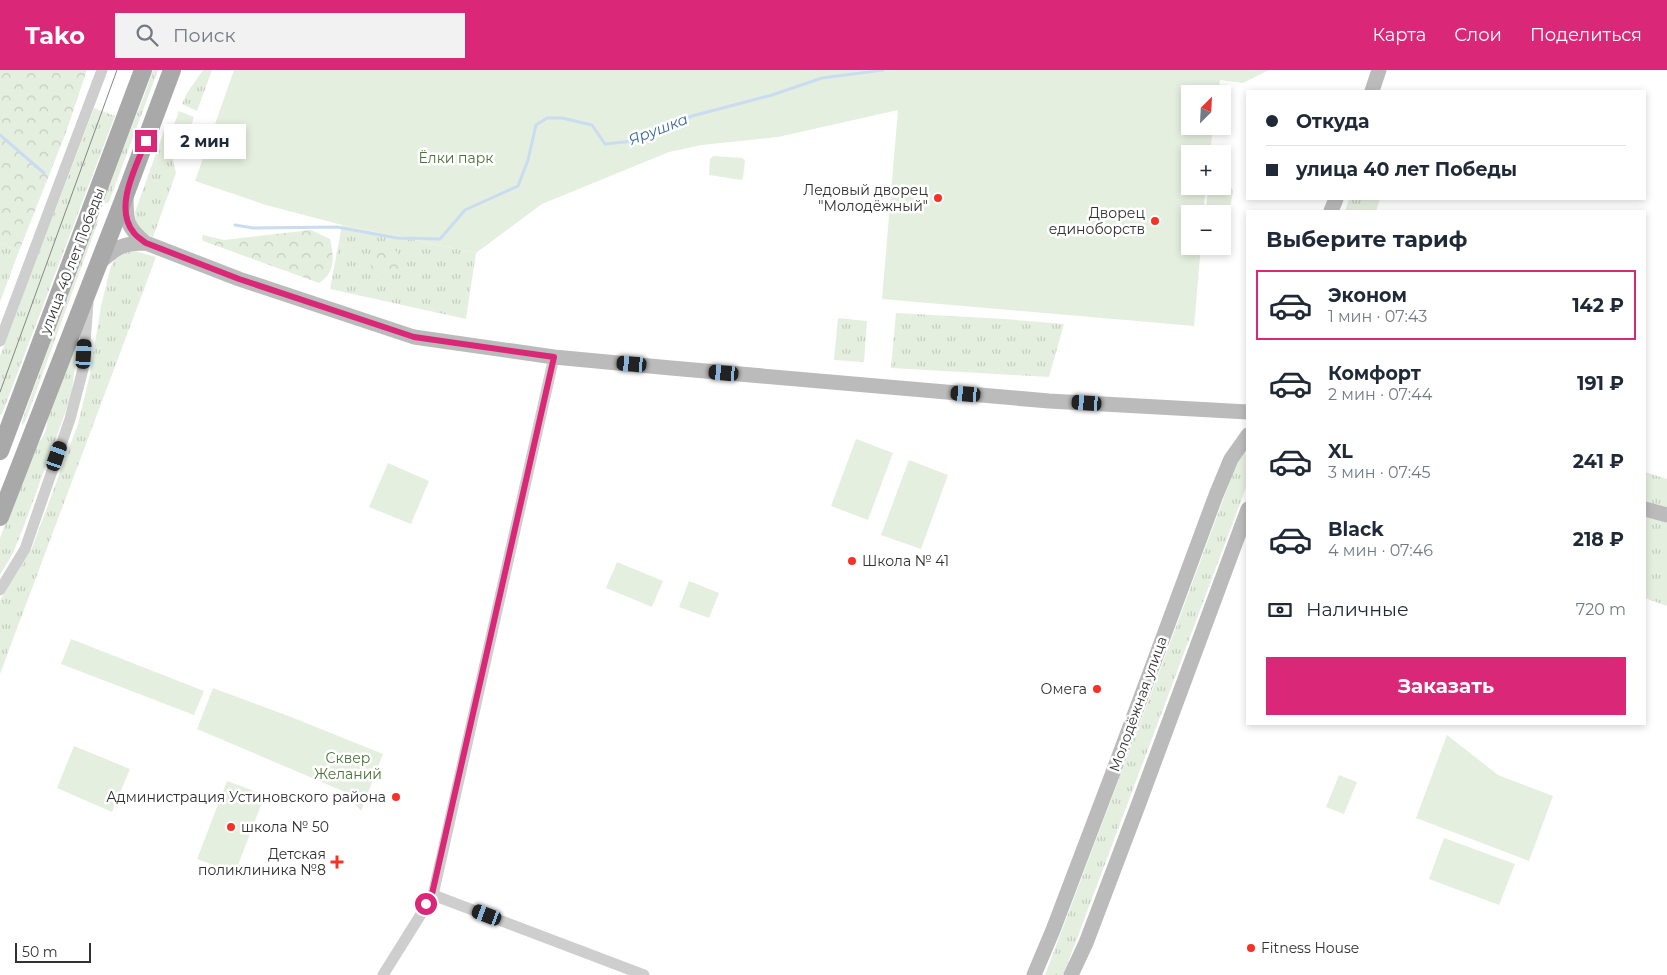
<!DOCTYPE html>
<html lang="ru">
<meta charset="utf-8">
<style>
:root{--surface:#fff;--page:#f2f2f3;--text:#1f2937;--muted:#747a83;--line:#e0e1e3;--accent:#db2777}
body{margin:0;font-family:Montserrat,sans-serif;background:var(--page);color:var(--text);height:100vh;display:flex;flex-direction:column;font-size:19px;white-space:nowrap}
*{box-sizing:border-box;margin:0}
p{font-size:16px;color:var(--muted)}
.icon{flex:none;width:28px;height:28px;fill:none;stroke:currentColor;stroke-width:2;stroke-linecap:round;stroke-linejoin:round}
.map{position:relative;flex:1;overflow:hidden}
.drawer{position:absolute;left:1246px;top:140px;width:400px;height:515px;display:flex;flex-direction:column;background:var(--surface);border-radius:0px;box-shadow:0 2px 8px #0003}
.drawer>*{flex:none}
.top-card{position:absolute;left:1246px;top:20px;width:400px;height:110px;border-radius:0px;box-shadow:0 2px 8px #0003;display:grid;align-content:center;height:110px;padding:0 20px;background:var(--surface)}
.needle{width:32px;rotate:24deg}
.tools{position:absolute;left:1181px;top:15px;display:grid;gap:10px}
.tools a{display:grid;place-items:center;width:50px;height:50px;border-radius:0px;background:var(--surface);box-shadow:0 2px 8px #0003;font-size:25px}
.scale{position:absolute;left:15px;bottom:12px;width:76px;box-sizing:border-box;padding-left:5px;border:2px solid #313131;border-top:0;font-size:14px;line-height:18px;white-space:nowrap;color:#313131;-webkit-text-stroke:4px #fff;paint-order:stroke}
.end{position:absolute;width:22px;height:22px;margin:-11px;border:6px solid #db2777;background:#fff;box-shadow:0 0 0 2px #fff}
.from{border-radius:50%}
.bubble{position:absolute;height:35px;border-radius:0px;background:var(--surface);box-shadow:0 2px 8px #0003;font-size:16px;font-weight:700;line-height:35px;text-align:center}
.car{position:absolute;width:15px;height:30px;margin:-15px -8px;border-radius:6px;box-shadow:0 0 4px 1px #0007;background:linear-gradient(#222 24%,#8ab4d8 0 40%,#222 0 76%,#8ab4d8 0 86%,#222 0)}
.top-card b{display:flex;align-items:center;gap:18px;height:48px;font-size:19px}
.top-card b+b{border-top:1px solid var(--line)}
.top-card i{width:12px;height:12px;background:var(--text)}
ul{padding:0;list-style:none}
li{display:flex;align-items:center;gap:15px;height:70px;margin:0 10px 8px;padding:0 10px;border:2px solid transparent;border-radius:0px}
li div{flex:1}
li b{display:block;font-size:19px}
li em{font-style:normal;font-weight:700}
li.current{border-color:var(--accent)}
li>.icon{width:45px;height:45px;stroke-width:1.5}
h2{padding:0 20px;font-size:22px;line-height:60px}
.pay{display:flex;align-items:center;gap:12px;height:55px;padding:0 20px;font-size:19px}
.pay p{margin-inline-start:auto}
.primary-button{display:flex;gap:10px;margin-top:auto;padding:10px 20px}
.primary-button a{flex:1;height:58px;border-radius:0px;background:var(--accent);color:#fff;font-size:20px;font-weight:700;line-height:58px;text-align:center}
header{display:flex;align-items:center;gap:30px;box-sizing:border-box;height:70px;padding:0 25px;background:var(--accent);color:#fff}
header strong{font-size:24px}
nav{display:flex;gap:28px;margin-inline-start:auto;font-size:18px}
.search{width:350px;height:45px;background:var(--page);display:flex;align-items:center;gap:12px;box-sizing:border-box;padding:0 18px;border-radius:0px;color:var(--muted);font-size:19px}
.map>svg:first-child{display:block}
.grass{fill:url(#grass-tufts)}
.forest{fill:url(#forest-crowns)}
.green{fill:#e5efdf}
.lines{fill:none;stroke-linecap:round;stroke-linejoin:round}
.stream{stroke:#cadcf0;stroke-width:3}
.street{stroke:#cecece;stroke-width:11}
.secondary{stroke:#bbb;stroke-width:15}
.primary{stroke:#a9a9a9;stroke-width:18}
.tram{stroke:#868686;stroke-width:1}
.route{stroke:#db2777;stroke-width:6}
.poi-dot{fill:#f63226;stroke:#fff;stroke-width:2}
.labels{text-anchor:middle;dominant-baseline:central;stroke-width:5;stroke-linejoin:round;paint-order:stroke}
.park-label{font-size:14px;fill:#4d7339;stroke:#fff}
.poi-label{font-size:14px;fill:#313131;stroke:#fff;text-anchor:end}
.street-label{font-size:14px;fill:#313131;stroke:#fff}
.water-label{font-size:15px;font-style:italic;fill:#36679d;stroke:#fff}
</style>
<header>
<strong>Tako</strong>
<div class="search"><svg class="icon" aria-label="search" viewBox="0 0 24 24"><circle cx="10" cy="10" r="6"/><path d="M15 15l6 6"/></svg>Поиск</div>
<nav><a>Карта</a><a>Слои</a><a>Поделиться</a></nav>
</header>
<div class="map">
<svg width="1667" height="905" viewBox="0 0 1667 905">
<defs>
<pattern id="grass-tufts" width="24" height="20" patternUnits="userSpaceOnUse" patternTransform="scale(1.25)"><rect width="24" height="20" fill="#e5efdf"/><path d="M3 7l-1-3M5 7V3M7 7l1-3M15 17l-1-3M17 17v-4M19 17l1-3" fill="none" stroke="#c5cdc0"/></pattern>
<pattern id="forest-crowns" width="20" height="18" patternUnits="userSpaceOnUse" patternTransform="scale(1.25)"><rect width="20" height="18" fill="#e5efdf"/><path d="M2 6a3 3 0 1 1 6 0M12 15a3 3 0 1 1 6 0" fill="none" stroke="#c5cdc0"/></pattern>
</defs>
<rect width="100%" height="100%" fill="#fff"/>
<!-- grass -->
<path class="grass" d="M 153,0 L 158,0 L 109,132 L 105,134 L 103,129 L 144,26 Z
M 203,0 L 212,0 L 197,41 L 182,34 L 187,23 Z
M 94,38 L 115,46 L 2,344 L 0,345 L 0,286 Z
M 179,41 L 194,47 L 180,90 L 173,57 Z
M 165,58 L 176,103 L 153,167 C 138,160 136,158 135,142 Z
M 1349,129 L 1380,129 L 1376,141 L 1345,141 Z
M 99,149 L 25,352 L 22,355 L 22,351 L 94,153 Z
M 342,155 L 476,183 L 466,249 L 330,219 Z
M 0,173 L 19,181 L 0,232 Z
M 128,179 L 156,187 L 0,604 L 0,530 L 32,478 L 78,354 L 90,304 L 101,236 L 110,199 L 117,184 Z
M 896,243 L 1005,249 L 1064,254 L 1049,307 L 891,298 Z
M 838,248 L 867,251 L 864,292 L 834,290 Z
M 80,260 L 71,327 L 24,456 L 13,483 L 0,505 L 0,468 L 36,375 C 45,367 48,358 47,346 Z
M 1247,383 L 1247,415 L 1075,874 L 1063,905 L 1045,905 L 1166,584 L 1240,384 Z
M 1645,402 L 1667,409 L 1667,536 L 1645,528 Z"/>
<!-- forest -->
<path class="forest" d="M 0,0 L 87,0 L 65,65 L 19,181 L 0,173 Z
M 311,160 L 330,169 C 334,187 336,202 319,213 L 203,171 L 202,168 L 203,165 L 224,170 Z
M370 191a15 15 0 1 1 30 0a15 15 0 1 1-30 0Z"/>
<!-- green -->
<path class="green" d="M 234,0 L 1269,0 L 1243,13 L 1220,10 L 1218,24 L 1190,24 L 1190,56 L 1213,56 L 1210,84 L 1190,84 L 1190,116 L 1206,116 L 1203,144 L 1190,144 L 1190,176 L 1201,176 L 1194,256 L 882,229 L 898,40 L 778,67 L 702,75 L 669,82 L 542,134 L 476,183 L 342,155 L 266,135 L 195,111 Z
M 713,86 L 742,88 L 745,90 L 743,108 L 741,110 L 709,105 L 710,89 Z
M 1223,98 L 1223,102 L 1233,121 L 1227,157 L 1223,155 L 1222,144 L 1206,144 L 1208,116 L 1222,116 Z
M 856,369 L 893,383 L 868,450 L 831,436 Z
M 909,390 L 948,405 L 921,479 L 881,465 Z
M 388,393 L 429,411 L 411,454 L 369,437 Z
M 617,492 L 663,511 L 652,537 L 606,518 Z
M 689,511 L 719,523 L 709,548 L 679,537 Z
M 71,569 L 204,621 L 194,645 L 61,594 Z
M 213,618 L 291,647 L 383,684 L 361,741 L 345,722 L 197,659 Z
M 1447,665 L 1498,705 L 1553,726 L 1529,791 L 1416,748 Z
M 74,676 L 130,699 L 112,742 L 57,718 Z
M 1339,705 L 1357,712 L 1344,744 L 1326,737 Z
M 227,711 L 265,725 L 235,803 L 197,789 Z
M 1444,768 L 1515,794 L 1499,835 L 1429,809 Z"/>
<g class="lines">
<!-- stream -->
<path class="stream" d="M 0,65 L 44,103
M 235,155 L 253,158 L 337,157 L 397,168 L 440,169 L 465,140 L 518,116 L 528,90 L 536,55 L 547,48 L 562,48 L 592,55 L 605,74 L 634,71 L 692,46 L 772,25 L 822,8 L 883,0"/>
<!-- street -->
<path class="street" d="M 0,271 L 102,0
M 0,520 L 25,479 L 70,349 L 83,299 L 88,233
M 433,825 L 644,905
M 383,905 L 433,825 L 554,287"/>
<!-- secondary -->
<path class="secondary" d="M 1372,21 L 1379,0
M 126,126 C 126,150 126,157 146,173 L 239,209 L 414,267 L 554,287 L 671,298 L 1049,331 L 1248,342
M 1331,141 L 1336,129
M 99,193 C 117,177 122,173 146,173
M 1645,439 L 1667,445
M 1034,905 L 1053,860 L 1112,705 L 1216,425 L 1231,389 L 1248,365
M 1071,905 L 1086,873 L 1139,733 L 1248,439"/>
<!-- primary -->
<path class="primary" d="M 0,381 L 143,0
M 0,447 L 126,123 L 172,0"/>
<!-- tram -->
<path class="tram" d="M 0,322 L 117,0"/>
</g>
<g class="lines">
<!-- route -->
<path class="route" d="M 146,71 C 136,97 113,138 134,163 C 137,167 142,170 146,173 L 239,209 L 414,267 L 554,287 L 432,824 L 426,834"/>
</g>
<!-- markers -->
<g class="poi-dot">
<circle cx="938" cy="128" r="5"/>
<circle cx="1155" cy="151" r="5"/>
<circle cx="852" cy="491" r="5"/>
<circle cx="1097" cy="619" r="5"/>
<circle cx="396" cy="727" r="5"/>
<circle cx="231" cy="757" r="5"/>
<path d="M334.5 784.5h5v5h5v5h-5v5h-5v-5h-5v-5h5z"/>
<circle cx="1251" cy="878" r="5"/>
</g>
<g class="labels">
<!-- park labels -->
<g class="park-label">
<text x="456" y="88">Ёлки парк</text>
<text x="348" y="688">Сквер<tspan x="348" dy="16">Желаний</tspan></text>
</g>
<!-- poi labels -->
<g class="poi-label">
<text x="928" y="120">Ледовый дворец<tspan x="928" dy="16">"Молодёжный"</tspan></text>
<text x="1145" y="143">Дворец<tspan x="1145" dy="16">единоборств</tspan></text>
<text x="862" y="491" text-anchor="start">Школа № 41</text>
<text x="1087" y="619">Омега</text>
<text x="386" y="727">Администрация Устиновского района</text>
<text x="241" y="757" text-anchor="start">школа № 50</text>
<text x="326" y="784">Детская<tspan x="326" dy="16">поликлиника №8</tspan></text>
<text x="1261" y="878" text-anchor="start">Fitness House</text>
</g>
<!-- street labels -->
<g class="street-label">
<text transform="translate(72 191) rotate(-69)">улица 40 лет Победы</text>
<text transform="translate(1138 634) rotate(-70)">Молодёжная улица</text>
</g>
<!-- water labels -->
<g class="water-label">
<text transform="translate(658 59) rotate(-21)">Ярушка</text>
</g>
</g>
</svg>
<div class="tools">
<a><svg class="needle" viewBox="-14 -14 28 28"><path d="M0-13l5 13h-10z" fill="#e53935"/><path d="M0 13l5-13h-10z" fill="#747a83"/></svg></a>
<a>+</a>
<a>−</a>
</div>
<div class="scale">50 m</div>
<i class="end from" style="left:426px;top:834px"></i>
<i class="end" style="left:146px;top:71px"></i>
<div class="bubble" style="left:164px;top:54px;width:82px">2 мин</div>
<i class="car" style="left:84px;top:284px;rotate:4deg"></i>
<i class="car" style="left:632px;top:294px;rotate:275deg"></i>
<i class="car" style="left:724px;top:303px;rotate:275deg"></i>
<i class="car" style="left:966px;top:324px;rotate:275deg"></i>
<i class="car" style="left:1087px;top:333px;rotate:274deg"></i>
<i class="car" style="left:57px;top:386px;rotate:19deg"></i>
<i class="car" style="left:487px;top:845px;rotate:291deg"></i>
<div class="top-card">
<b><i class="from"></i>Откуда</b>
<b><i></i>улица 40 лет Победы</b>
</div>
<section class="drawer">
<h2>Выберите тариф</h2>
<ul>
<li class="current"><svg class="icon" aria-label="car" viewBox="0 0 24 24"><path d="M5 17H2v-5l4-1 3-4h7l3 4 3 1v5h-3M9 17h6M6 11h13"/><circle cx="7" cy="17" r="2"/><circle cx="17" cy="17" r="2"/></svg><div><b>Эконом</b><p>1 мин · 07:43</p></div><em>142 ₽</em></li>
<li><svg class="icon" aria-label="car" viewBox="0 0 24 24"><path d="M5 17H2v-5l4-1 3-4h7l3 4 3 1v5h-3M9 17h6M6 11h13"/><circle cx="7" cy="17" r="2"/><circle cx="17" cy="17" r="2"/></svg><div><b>Комфорт</b><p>2 мин · 07:44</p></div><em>191 ₽</em></li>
<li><svg class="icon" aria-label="car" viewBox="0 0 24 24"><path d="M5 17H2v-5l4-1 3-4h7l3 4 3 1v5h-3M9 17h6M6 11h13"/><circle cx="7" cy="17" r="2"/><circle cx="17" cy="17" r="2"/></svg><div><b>XL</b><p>3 мин · 07:45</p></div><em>241 ₽</em></li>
<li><svg class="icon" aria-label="car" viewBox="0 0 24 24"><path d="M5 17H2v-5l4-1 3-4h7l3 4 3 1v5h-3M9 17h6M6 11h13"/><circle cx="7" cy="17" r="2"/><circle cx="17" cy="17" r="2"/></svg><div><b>Black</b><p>4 мин · 07:46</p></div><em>218 ₽</em></li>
</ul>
<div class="pay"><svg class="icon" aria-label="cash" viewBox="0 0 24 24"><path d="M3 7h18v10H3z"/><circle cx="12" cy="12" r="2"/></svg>Наличные<p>720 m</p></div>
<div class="primary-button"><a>Заказать</a></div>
</section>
</div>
